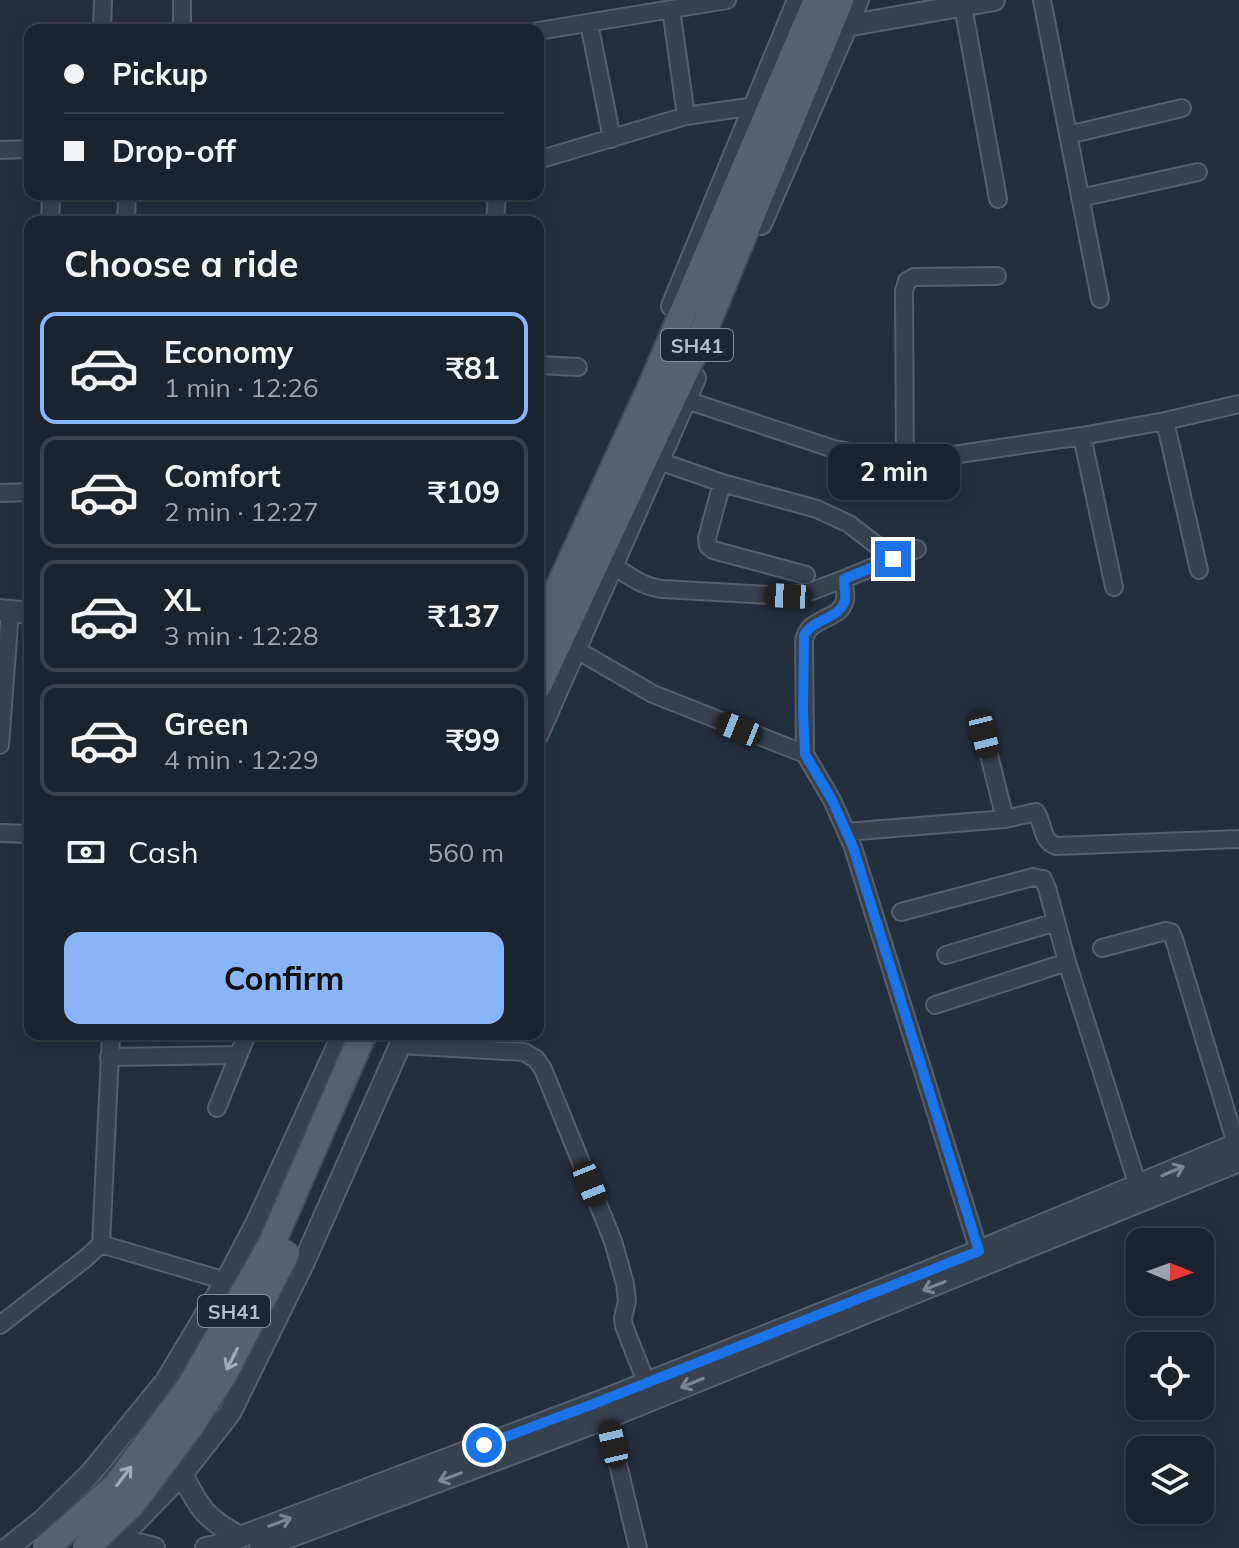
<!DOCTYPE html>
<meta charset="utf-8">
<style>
:root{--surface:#1b232e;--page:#282f3a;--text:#f1f3f6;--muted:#a0a4aa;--line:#39404a;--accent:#8ab4f8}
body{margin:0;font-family:Mulish,sans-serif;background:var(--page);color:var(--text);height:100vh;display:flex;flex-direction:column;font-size:30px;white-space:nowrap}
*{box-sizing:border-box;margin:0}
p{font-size:26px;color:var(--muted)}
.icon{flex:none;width:44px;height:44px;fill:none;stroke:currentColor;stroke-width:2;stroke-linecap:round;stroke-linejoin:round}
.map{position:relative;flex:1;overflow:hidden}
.side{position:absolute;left:24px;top:216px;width:520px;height:824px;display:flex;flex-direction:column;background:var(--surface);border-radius:16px;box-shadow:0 4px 12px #0003,0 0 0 2px var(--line)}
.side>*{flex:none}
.hud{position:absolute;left:24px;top:24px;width:520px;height:176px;border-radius:16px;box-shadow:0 4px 12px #0003,0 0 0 2px var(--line);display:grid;align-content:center;height:176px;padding:0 40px;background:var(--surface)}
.needle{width:52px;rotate:91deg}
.controls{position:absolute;left:1126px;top:1228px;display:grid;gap:16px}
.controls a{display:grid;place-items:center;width:88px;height:88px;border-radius:16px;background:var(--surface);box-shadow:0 4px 12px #0003,0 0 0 2px var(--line);font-size:40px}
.end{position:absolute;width:36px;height:36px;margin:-18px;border:10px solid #1a73e8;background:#fff;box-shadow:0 0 0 4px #fff}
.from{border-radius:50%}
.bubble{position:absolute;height:56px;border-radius:16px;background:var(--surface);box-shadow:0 4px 12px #0003,0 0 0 2px var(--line);font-size:26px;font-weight:700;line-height:56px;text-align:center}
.car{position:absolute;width:24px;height:48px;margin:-24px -12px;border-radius:10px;box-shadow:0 0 6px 2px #0007;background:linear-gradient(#222 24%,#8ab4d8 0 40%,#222 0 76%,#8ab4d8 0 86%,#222 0)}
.hud b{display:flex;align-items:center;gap:28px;height:76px;font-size:30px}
.hud b+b{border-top:2px solid var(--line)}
.hud i{width:20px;height:20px;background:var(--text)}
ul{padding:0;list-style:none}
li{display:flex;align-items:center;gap:24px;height:112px;margin:0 16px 12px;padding:0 24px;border:4px solid var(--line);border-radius:16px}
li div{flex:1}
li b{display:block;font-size:30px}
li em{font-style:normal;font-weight:700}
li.selected{border-color:var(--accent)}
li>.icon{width:72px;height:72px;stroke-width:1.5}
h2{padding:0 40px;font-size:36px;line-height:96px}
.pay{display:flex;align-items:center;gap:20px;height:88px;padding:0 40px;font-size:30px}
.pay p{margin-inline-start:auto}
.primary-button{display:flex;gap:16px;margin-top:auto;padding:16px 40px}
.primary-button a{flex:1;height:92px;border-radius:16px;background:var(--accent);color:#111;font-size:32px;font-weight:700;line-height:92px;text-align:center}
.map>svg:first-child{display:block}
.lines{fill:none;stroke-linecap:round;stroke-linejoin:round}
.minor-casing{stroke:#565f6c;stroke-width:20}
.tertiary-casing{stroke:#565f6c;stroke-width:24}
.primary-casing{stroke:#414a57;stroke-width:30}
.minor{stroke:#38414e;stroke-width:16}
.tertiary{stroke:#38414e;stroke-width:20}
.primary{stroke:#56606e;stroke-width:26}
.primary-bridge-casing{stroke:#414a57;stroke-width:30;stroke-linecap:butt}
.primary-bridge{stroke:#56606e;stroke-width:26}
.oneway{stroke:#7c8592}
.oneway2{stroke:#a1aab7}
.route{stroke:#1a73e8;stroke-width:10}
.labels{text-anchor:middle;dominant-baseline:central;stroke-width:6;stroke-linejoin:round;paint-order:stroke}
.shield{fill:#1d2633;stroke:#878f9c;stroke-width:2}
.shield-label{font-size:20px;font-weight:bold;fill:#b4bcc9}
</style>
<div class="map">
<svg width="1239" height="1548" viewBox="0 0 1239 1548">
<rect width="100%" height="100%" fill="#242f3e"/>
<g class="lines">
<!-- minor casing -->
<g class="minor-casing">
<path id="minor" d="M 1042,0 L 1100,299
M 963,6 L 998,199
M 671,9 L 686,116
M 589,23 L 612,139
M 102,30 L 103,0
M 182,30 L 182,0
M 538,31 L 727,0
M 1068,135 L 1182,108
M 0,150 L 30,149
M 538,160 L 686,116 L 755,106
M 1080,198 L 1198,172
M 50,222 L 51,194
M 126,222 L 127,194
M 495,222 L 497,194
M 538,365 L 578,367
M 686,400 L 834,449 L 905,462 L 1082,436 L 1165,421 L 1239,404
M 1165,421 L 1199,570
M 1082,436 L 1114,587
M 659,461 L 722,483 L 817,509 L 849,524 L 879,547
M 905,462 L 904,291 L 907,281 L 914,277 L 997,276
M 722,483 L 707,538 L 708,546 L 713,550 L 806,575
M 0,493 L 30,492
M 613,565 C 629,576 643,587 663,589 L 788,596 L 812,591 L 844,579
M 575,649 L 653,694 L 805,754 L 832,800 L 853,847 L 979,1251
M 984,735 L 1005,819 L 1036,812 C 1044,824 1041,841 1056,846 L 1239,839
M 0,745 L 10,611
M 805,754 L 804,642 C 806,616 840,622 845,600 C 846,594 844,586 844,579 L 917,549
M 846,832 L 1005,819
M 1,833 L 30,834
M 901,912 L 1033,877 L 1043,879 L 1047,888 L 1067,962 L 1138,1186
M 1102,948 L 1166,931 L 1171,932 L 1174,939 L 1236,1144
M 946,955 L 1056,922
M 935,1005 L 1067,962
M 400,1045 L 524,1052 L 536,1059 L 543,1069 L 613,1241 L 625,1284 L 627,1301 L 623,1318 L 624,1326 L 650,1392
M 109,1057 L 238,1055
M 217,1108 L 247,1034
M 101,1244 L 226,1281
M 0,1325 L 86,1258 L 101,1244 L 111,1034
M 607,1418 L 638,1548"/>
</g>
<!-- tertiary casing -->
<g class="tertiary-casing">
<path id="tertiary" d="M 846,26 L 994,0
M 761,224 L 858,0
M 672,306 L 798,0
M 0,610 L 30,613
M 538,734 L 695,378
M 182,1474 C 199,1508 206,1519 240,1537
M 111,1535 L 118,1539 L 154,1548
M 8,1548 L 42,1521 L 90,1474 L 166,1381 L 226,1281 L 257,1222 L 343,1034
M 110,1548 L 182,1474 L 230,1413 L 304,1262 L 405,1034
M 206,1548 L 219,1545 L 601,1401 L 979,1251 L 1239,1143
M 260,1548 L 607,1418 L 1239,1161"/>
</g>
<!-- primary casing -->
<g class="primary-casing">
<path id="primary" d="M 538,633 L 651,387 L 817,0
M 538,686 L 703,333 L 840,0"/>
</g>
<!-- minor -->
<use href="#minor" class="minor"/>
<!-- tertiary -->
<use href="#tertiary" class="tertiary"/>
<!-- primary -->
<use href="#primary" class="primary"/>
<!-- primary-bridge casing -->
<g class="primary-bridge-casing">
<path id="primary-bridge" d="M 46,1548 L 116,1486 L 191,1385 L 271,1245 L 363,1034
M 86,1548 L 132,1504 L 192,1424 L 224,1374 L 286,1253"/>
</g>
<!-- primary-bridge -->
<use href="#primary-bridge" class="primary-bridge"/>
</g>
<!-- one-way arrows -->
<defs><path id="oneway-shaft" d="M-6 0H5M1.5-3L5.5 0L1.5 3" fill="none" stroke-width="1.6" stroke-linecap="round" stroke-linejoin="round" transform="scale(2)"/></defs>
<g class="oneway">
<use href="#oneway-shaft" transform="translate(1173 1171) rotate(-23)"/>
<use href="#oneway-shaft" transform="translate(934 1286) rotate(158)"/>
<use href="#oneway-shaft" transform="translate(692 1383) rotate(158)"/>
<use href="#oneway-shaft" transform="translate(450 1477) rotate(160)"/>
<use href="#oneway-shaft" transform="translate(280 1522) rotate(-21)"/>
</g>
<g class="oneway2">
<use href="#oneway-shaft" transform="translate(232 1359) rotate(117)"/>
<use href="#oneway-shaft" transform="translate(124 1476) rotate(-53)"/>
</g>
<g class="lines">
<!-- route -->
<path class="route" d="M 484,1445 L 601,1401 L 979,1251 L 853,847 L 832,800 L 805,754 L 803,710 L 804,635 C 813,619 841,618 845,600 C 846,594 844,586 844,579 L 893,559"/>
</g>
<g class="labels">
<!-- shield labels -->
<g class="shield">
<rect x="661" y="329" width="72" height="32" rx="6"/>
<rect x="198" y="1295" width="72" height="32" rx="6"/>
</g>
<g class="shield-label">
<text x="697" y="345">SH41</text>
<text x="234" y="1311">SH41</text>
</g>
</g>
</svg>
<div class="controls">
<a><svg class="needle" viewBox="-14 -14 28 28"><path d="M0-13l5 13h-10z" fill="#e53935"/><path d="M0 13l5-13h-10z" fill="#a0a4aa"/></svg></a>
<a><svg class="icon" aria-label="locate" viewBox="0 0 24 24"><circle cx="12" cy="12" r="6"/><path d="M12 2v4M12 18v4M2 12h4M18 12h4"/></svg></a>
<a><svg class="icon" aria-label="layers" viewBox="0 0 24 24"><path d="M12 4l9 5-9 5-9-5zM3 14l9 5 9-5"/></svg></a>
</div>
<i class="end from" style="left:484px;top:1445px"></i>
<i class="end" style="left:893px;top:559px"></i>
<div class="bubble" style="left:828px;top:444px;width:132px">2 min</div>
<i class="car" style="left:788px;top:596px;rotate:273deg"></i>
<i class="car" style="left:739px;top:729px;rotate:292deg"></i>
<i class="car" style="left:984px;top:735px;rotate:166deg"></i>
<i class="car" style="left:590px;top:1184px;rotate:158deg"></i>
<i class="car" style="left:613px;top:1444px;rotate:347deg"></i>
<div class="hud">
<b><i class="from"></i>Pickup</b>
<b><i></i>Drop-off</b>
</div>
<section class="side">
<h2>Choose a ride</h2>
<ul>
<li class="selected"><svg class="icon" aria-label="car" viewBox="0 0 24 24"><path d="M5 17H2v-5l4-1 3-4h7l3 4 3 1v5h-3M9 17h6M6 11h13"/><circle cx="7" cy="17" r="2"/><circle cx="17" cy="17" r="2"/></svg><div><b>Economy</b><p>1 min · 12:26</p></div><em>₹81</em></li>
<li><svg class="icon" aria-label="car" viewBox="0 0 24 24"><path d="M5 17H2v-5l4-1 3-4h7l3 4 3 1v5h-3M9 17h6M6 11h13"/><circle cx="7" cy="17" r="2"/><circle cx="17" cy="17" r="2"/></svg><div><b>Comfort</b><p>2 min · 12:27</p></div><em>₹109</em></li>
<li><svg class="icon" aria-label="car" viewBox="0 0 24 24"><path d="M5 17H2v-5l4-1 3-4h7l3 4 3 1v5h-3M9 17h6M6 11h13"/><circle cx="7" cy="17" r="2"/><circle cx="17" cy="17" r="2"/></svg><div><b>XL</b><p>3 min · 12:28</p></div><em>₹137</em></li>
<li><svg class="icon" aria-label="car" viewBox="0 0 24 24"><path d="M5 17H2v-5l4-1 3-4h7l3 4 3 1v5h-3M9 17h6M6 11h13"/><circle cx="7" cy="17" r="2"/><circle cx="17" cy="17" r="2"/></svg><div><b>Green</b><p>4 min · 12:29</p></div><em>₹99</em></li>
</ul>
<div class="pay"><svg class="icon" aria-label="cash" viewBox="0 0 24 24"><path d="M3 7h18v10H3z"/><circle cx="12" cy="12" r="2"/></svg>Cash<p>560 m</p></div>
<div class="primary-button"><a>Confirm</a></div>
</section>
</div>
